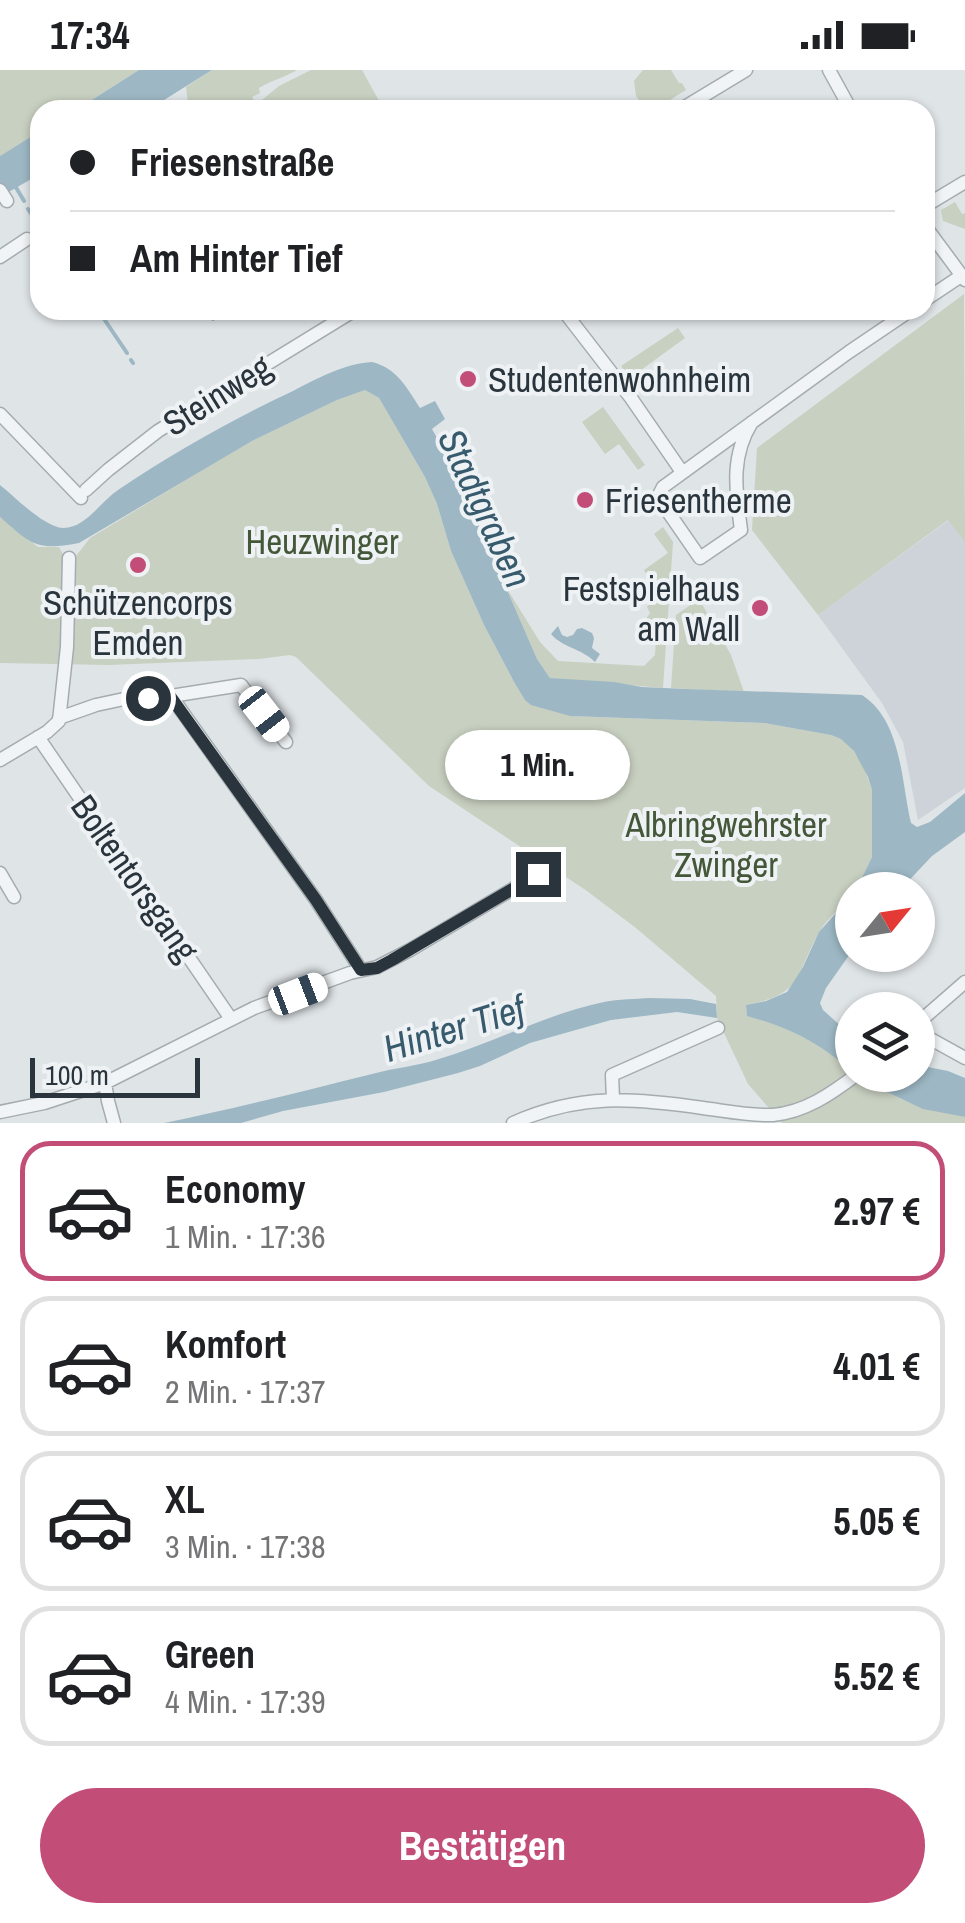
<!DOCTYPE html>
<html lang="de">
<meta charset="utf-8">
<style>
:root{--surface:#fff;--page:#f6f6f6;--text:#202124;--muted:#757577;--line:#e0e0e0;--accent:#c24e78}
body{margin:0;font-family:"Archivo Narrow",sans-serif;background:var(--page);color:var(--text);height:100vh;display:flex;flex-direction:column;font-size:38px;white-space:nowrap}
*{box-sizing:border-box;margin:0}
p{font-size:32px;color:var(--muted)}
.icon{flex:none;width:55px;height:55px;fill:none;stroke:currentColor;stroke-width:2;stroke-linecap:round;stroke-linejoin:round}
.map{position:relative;height:1053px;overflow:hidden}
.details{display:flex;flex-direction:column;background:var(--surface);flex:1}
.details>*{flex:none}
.hud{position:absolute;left:30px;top:30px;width:905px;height:220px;border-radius:30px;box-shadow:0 2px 8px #0004;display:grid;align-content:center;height:220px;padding:0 40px;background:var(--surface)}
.needle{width:65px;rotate:60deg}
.buttons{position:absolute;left:835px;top:802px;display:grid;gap:20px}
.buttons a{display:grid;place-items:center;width:100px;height:100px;border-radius:50%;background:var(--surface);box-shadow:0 2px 8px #0004;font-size:50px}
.scale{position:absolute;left:30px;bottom:25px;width:170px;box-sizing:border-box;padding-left:10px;border:5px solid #29343c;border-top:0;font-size:28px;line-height:35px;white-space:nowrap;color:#29343c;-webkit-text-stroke:8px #eef2f5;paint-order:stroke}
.end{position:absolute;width:45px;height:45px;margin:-22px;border:12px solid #29343c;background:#fff;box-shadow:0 0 0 5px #fff}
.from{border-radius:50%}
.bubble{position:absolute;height:70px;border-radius:35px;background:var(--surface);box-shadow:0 2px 8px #0004;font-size:32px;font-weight:700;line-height:70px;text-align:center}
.car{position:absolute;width:30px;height:60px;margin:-30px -15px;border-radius:12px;box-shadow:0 0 8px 2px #0007;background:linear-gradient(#fff 24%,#345 0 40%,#fff 0 76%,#345 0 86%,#fff 0)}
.hud b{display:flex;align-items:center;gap:35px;height:95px;font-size:38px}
.hud b+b{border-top:2px solid var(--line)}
.hud i{width:25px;height:25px;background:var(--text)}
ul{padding:18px 0 0;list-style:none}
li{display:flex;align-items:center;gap:30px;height:140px;margin:0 20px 15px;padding:0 20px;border:5px solid var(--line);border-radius:30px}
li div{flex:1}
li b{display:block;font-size:38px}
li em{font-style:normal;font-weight:700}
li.current{border-color:var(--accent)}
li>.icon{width:90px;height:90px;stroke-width:1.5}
.action{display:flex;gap:20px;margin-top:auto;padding:20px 40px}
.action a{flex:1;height:115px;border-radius:60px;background:var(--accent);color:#fff;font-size:40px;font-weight:700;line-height:115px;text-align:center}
.status{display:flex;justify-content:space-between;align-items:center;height:70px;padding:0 50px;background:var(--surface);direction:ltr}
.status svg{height:28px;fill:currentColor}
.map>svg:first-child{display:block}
.built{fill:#cdd3d8}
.green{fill:#c8d0c1}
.water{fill:#9db8c4}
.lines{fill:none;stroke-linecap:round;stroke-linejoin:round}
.stream{stroke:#9db8c4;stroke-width:4}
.minor-casing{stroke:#a5acb0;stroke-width:15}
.minor{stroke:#f1f4f6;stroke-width:12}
.route{stroke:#29343c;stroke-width:12}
.poi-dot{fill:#c24e78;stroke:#eef2f5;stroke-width:4}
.labels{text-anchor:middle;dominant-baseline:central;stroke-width:8;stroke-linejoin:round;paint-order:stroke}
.poi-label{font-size:35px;fill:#29343c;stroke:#eef2f5;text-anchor:start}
.street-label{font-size:35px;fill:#29343c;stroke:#eef2f5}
.park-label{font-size:35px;fill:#445738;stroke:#eef2f5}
.water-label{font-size:38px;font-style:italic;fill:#375a6d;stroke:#eef2f5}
</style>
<div class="status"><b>17:34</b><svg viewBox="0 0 49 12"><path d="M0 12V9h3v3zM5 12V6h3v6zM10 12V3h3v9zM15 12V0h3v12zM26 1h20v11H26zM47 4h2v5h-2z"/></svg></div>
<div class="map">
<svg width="965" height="1053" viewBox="0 0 965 1053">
<rect width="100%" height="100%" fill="#dfe4e7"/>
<!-- built -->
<path class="built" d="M 949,450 L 965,472 L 965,718 L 918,750 L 903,672 L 882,633 L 818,545 Z"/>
<!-- green -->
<path class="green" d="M 0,0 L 139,0 L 76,40 L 40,40 L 40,61 L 0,86 Z
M 212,0 L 297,0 C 285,7 272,10 259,18 L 260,23 L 252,27 L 256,35 L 279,16 L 311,0 L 362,0 L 384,40 L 192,40 L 188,33 L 186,17 Z
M 643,0 L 671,0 L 679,13 L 682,13 L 686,20 L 657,38 L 647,40 L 636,26 L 634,11 Z
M 955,132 L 962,144 L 965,143 L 965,159 L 943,151 L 941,140 Z
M 964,224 L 965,472 L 948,450 L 818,545 L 752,460 L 757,378 Z
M 678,258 L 685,268 L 630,308 L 621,296 Z
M 365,320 L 379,328 L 425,407 L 437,434 L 451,481 L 484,555 L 513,610 L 570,646 L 764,653 L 831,665 L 841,669 L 851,677 L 863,695 L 872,720 L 872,787 L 856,820 L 852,820 L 852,826 C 842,837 828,847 820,861 C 794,905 805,924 746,935 L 747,945 C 781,955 810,967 838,990 L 842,987 L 852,996 L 852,1005 L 863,1005 C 896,1033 925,1038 965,1047 L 965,1053 L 782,1053 L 748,1014 L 717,948 L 716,926 L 636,858 L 587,821 L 429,716 L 296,587 L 290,585 L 259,589 L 109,595 L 0,593 L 0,447 L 38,477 L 59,477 L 69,495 L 90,468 L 219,390 L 252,371 L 337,330 Z
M 603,337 L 645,395 L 638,400 L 619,374 L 605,384 L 582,352 Z
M 663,457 L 673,472 L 663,618 L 550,608 L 537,589 L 506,517 L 540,572 L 558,591 L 644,596 L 655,585 L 657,553 L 647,555 L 646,549 L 650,543 L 647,537 L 649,533 L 646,532 L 657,523 L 644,500 L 668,483 L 654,464 Z
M 699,529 L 731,585 L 744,622 L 671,618 L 676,545 Z"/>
<!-- water -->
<path class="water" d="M 139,0 L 212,0 L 148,40 L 76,40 Z
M 40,61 L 40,104 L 0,127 L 0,86 Z
M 372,292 C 397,298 407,318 420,338 L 435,331 L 445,349 L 432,359 L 456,402 L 537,589 L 550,608 L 614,612 L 642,617 L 686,619 L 862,625 C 902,651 901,711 911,753 L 917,757 L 930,752 L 965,723 L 965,762 L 932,786 L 900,820 L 856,820 L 872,787 L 872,720 L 868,707 L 854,681 L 841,669 L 831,665 L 764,653 L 570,646 L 531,635 L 525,630 L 513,610 L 484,555 L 451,481 L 437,434 L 425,407 L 379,328 L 365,320 L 337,330 L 252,371 L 79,473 C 36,481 32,475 0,447 L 0,415 C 15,427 44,457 63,458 C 86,458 100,432 118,420 C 173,383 233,349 293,321 C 318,308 343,294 372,292 Z
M 558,556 L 562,565 L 567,567 L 573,565 L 577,559 L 582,558 L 592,563 L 594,568 L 592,578 L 600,584 L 595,592 C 581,578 563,578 551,564 Z
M 852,825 L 852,881 L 826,918 L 820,933 L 823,940 L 852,966 L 852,996 L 842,987 L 838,990 C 810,968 781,955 747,946 L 746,935 L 766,931 L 787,922 L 803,897 L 819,862 Z
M 650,928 L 690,929 L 716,934 L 717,948 L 677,942 L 611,950 L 530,973 L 480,996 L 458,1003 L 384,1022 L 283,1041 L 241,1053 L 164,1053 C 234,1039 303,1021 372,1004 C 394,998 417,996 439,989 C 495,972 547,944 604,932 C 619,929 635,929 650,928 Z
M 918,995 L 948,1001 L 965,1008 L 965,1047 L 923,1039 L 876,1017 L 863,1005 L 918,1005 Z"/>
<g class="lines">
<!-- stream -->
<path class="stream" d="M 14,114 L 24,131
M 28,139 L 40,157
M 98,240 L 127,283
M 207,240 L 213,249
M 131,290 L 133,293"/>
<!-- minor casing -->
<g class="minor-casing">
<path id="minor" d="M 829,0 L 851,40
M 680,40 L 746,0
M 0,120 L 7,131
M 925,136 L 965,112
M 925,156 L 965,210
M 0,187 L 27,169
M 925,230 L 961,206
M 563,240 L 631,328 L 682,402
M 0,344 L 81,428
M 752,352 C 730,387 736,421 741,460 L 700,488 L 662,433 L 659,425 L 663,417 L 849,282 L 911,240
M 86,420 L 108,400 L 158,361 L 355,240
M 171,626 L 316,830 L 361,900
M 59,648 L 96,635 L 124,629 L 171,626 L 241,615 L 286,672
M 38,667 L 231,949
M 0,690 L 47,662 L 59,651 L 67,577 L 69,488
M 0,803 L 14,827
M 918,953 L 965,912
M 918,962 L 965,988
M 105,1013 L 108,1031 L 114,1053
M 613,1029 L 612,1005 L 718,958
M 0,1042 L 44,1033 L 105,1013 L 254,938 L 350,903 L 377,897 L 410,880 L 538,804
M 513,1053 C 580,1023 633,1028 703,1038 C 726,1041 750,1046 773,1045 C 805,1042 831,1024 856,1005"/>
</g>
<!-- minor -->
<use href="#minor" class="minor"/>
</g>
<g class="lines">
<!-- route -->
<path class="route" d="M 148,628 L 170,626 L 316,830 L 361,900 L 377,898 L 392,890 L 538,804"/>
</g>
<!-- markers -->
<g class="poi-dot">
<circle cx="468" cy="309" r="10"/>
<circle cx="585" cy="430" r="10"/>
<circle cx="138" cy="495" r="10"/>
<circle cx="760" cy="538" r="10"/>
</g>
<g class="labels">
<!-- poi labels -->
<g class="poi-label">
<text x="488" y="309">Studentenwohnheim</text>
<text x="605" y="430">Friesentherme</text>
<text x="740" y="518" text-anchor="end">Festspielhaus<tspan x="740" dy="40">am Wall</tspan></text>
<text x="138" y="532" text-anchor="middle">Schützencorps<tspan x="138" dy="40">Emden</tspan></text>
</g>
<!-- street labels -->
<g class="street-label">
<text transform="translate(217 325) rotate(-32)">Steinweg</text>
<text transform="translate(135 808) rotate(55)">Boltentorsgang</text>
</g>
<!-- park labels -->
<g class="park-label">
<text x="322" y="471">Heuzwinger</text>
<text x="726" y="754">Albringwehrster<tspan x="726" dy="40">Zwinger</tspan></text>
</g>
<!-- water labels -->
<g class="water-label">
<text transform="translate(485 438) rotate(65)">Stadtgraben</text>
<text transform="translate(454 958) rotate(-17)">Hinter Tief</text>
</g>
</g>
</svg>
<div class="buttons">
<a><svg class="needle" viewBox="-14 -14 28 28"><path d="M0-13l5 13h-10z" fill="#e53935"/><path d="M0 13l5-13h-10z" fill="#757577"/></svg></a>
<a><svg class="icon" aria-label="layers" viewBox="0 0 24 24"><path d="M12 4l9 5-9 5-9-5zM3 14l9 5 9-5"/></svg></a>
</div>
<div class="scale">100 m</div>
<i class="end from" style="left:148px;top:628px"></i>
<i class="end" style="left:538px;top:804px"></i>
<div class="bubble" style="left:445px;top:660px;width:185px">1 Min.</div>
<i class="car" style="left:264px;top:644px;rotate:142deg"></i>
<i class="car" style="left:298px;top:924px;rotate:69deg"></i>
<div class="hud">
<b><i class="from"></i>Friesenstraße</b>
<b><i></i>Am Hinter Tief</b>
</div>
</div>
<section class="details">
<ul>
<li class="current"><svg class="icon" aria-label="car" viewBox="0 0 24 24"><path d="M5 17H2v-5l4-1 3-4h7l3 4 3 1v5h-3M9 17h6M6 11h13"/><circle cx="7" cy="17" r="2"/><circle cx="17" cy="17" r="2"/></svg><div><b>Economy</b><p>1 Min. · 17:36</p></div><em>2.97 €</em></li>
<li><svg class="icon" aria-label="car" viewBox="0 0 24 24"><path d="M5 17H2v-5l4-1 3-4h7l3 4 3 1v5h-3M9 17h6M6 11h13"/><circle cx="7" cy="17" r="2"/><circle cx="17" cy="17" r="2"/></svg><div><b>Komfort</b><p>2 Min. · 17:37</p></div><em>4.01 €</em></li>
<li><svg class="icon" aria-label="car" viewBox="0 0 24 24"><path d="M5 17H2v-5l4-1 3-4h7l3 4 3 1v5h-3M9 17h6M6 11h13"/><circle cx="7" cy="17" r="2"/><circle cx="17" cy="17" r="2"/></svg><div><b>XL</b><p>3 Min. · 17:38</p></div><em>5.05 €</em></li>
<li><svg class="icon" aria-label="car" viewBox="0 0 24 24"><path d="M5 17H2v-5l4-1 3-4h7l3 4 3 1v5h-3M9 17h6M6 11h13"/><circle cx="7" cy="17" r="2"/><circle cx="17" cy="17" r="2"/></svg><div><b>Green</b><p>4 Min. · 17:39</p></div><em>5.52 €</em></li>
</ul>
<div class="action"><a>Bestätigen</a></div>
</section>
